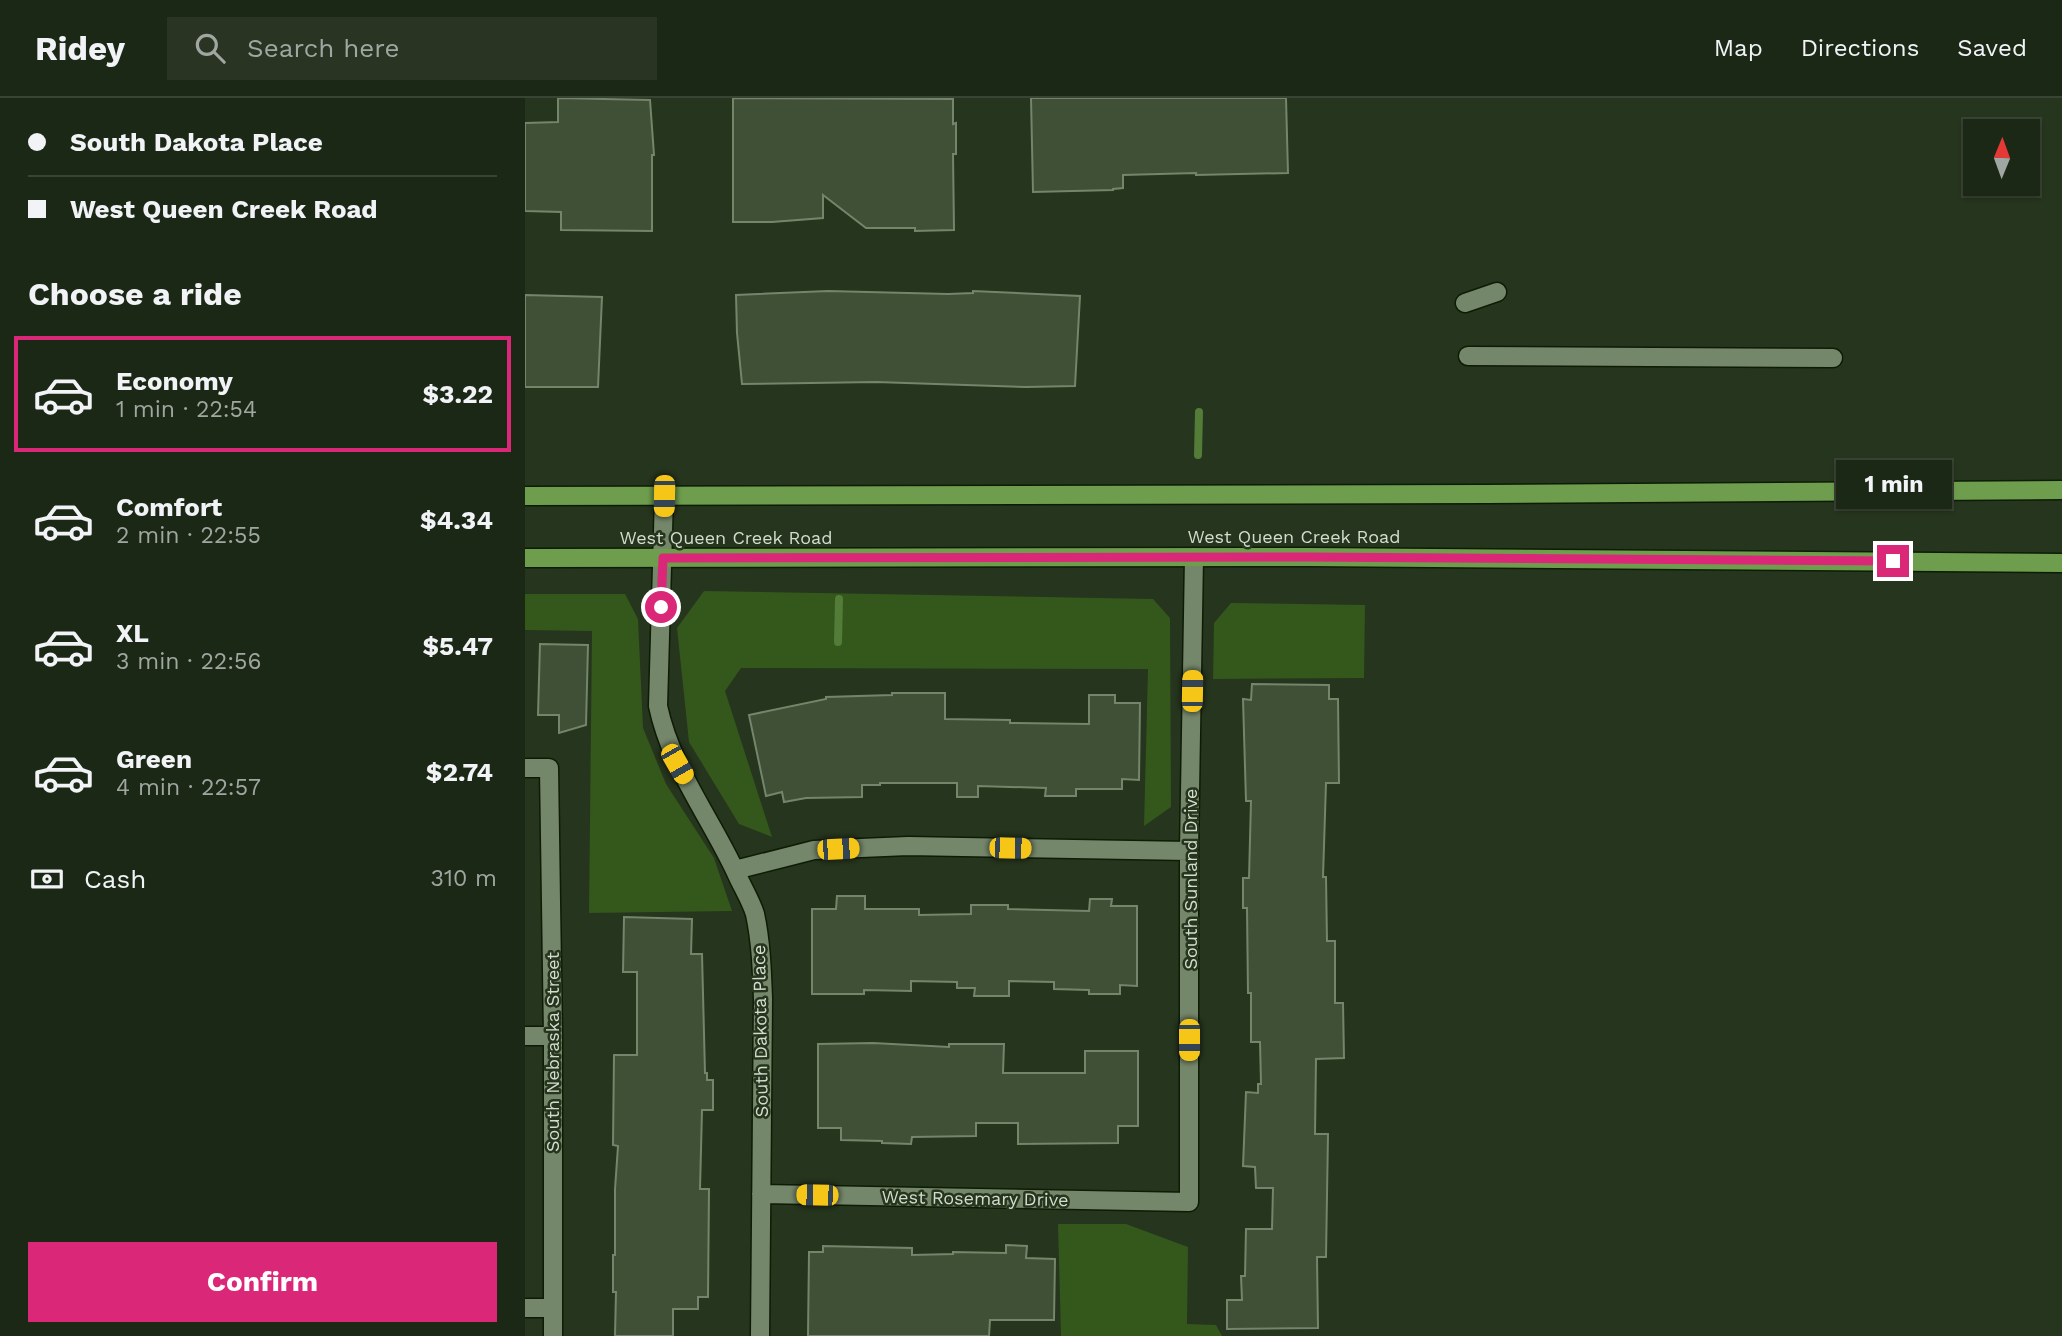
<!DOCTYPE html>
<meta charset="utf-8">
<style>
:root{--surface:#1c2816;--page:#293423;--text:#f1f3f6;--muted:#a0a6a1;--line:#3a4435;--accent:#db2777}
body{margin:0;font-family:"Work Sans",sans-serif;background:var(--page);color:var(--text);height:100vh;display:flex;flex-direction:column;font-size:26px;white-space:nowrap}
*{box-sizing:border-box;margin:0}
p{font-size:23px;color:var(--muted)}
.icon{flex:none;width:38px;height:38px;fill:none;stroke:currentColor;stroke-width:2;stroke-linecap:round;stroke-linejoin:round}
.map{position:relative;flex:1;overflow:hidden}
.sheet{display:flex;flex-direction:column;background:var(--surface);width:525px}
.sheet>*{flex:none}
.guide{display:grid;align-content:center;height:154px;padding:0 28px;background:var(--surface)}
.needle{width:46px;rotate:1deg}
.tools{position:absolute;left:1438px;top:21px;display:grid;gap:14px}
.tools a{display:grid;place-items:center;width:77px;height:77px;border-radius:0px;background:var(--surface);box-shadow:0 2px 5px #0004,0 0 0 2px var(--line);font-size:35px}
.end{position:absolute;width:32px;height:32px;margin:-16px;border:9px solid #db2777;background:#fff;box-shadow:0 0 0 4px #fff}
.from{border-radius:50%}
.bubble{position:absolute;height:49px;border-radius:0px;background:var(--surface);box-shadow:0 2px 5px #0004,0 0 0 2px var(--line);font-size:23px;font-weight:700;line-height:49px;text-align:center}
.car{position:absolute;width:21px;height:42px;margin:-21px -10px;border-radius:9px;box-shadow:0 0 5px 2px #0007;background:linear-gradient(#f5c518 24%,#345 0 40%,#f5c518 0 76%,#345 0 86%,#f5c518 0)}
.guide b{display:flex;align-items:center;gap:24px;height:66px;font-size:26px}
.guide b+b{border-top:2px solid var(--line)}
.guide i{width:18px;height:18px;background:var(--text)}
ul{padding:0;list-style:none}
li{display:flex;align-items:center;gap:21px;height:116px;margin:0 14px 10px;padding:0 14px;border:4px solid transparent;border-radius:0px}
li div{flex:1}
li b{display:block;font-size:26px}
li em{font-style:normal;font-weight:700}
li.on{border-color:var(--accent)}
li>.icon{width:63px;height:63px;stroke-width:1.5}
h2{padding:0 28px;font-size:32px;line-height:84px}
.pay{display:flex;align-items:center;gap:18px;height:77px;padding:0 28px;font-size:26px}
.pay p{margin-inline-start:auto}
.button{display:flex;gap:14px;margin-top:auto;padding:14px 28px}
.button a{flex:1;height:80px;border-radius:0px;background:var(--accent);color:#fff;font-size:28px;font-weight:700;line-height:80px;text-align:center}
header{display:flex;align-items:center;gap:42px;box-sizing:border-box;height:98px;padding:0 35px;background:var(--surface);border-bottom:2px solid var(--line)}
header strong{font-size:33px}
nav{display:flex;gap:38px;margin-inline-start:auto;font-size:24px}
.search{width:490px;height:63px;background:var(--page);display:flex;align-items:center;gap:18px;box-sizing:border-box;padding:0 24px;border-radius:0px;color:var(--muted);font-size:26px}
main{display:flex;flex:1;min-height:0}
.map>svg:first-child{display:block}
.green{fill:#34571c}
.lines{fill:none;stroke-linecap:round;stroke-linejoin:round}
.stream{stroke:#527c37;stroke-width:8}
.building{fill:#405037;stroke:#73856a;stroke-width:2}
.minor-casing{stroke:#0e1c06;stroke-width:21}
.major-casing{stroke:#0e1c06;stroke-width:21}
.minor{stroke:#75876b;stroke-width:18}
.major{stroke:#6e9e4d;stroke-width:18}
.route{stroke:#db2777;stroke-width:9}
.labels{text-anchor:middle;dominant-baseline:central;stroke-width:5;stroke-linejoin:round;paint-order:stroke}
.street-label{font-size:18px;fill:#d3ddce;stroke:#26351d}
</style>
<header>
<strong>Ridey</strong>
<div class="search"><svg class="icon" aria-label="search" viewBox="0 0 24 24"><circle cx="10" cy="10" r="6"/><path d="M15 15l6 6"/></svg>Search here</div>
<nav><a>Map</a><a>Directions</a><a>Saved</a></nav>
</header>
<main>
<section class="sheet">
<div class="guide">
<b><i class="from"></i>South Dakota Place</b>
<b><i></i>West Queen Creek Road</b>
</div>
<h2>Choose a ride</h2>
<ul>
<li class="on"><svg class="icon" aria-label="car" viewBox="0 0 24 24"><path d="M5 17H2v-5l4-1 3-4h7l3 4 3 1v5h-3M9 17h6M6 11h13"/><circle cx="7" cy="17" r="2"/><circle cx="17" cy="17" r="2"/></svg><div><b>Economy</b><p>1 min · 22:54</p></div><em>$3.22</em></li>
<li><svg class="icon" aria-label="car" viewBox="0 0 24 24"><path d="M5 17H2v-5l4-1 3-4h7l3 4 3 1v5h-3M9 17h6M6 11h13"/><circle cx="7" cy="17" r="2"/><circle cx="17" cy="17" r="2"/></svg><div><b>Comfort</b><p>2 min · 22:55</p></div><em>$4.34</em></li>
<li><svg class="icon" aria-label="car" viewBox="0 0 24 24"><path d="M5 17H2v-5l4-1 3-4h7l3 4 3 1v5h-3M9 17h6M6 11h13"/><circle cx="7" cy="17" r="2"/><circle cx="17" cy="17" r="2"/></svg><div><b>XL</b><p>3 min · 22:56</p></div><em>$5.47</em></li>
<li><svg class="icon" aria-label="car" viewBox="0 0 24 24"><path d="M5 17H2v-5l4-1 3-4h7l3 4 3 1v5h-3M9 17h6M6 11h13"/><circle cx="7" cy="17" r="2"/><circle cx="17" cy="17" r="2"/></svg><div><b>Green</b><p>4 min · 22:57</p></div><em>$2.74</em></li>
</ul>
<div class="pay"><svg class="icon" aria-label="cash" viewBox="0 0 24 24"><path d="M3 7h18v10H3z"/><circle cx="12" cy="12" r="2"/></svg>Cash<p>310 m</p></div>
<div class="button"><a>Confirm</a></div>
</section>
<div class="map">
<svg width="1537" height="1238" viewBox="0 0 1537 1238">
<rect width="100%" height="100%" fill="#26351d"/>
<!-- green -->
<path class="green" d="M 179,493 L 628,501 L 645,520 L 646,709 L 619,728 L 623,571 L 216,570 L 200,593 L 247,739 L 214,726 L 164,644 L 152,530 Z
M 0,496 L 100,496 L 113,521 L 118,630 L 141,686 L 189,760 L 207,813 L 64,815 L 67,533 L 0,532 Z
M 706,505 L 840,507 L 839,580 L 688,581 L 689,525 Z
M 533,1126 L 601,1126 L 663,1149 L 662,1226 L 691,1227 L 697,1238 L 536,1238 Z"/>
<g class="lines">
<!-- stream -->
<path class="stream" d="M 673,357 L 674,314
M 313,544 L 314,501"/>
</g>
<!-- building -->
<path class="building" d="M 33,0 L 125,2 L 129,57 L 127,57 L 127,133 L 36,132 L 36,114 L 0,113 L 0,25 L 33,24 Z
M 208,0 L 428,1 L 428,26 L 431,25 L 431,56 L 428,56 L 429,132 L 390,133 L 390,130 L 341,130 L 298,97 L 298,120 L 247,124 L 208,124 Z
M 506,0 L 761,0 L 763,75 L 671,77 L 671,75 L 598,77 L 598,90 L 588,91 L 588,92 L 508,94 Z
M 303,193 L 423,196 L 448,195 L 448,193 L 555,198 L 550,288 L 501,289 L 351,284 L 217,286 L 212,235 L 211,197 Z
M 0,197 L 77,199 L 73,289 L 0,289 Z
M 15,546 L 63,547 L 61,627 L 34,635 L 34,617 L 13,617 Z
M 727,586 L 804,587 L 804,601 L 813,601 L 814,685 L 801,685 L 798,779 L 801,779 L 802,843 L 810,843 L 810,905 L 818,905 L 819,960 L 791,961 L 790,1036 L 803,1036 L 801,1159 L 792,1159 L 793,1230 L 702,1231 L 702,1202 L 717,1202 L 716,1178 L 720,1178 L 721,1131 L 747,1131 L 748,1090 L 731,1090 L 730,1069 L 718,1068 L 721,994 L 733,995 L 733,986 L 736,986 L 735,944 L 726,944 L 726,895 L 723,895 L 722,810 L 718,810 L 718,780 L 724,780 L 726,703 L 721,703 L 718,601 L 726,602 Z
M 367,595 L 420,595 L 420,621 L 485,622 L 485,625 L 564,626 L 564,597 L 590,597 L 590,605 L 615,605 L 614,682 L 597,681 L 597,691 L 551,691 L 551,698 L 520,698 L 521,690 L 453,688 L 453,699 L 432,699 L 432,685 L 355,685 L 355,687 L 337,687 L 337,699 L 281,700 L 259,704 L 257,694 L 241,698 L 224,617 L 301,601 L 301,599 L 367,597 Z
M 312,798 L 340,798 L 340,811 L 394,811 L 394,817 L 446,816 L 446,807 L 483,807 L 483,811 L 564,813 L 565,801 L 587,801 L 586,808 L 612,808 L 612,888 L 595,887 L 595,896 L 564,896 L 564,892 L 529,891 L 529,884 L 484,883 L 484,898 L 449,898 L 450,890 L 432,890 L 432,884 L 386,883 L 386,893 L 339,892 L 339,896 L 287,896 L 287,811 L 311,811 Z
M 99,819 L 167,821 L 166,856 L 177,856 L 180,975 L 182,975 L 182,982 L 188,982 L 188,1012 L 177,1012 L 175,1091 L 184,1091 L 183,1199 L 173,1199 L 173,1211 L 148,1211 L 148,1238 L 90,1238 L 91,1194 L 88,1194 L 88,1157 L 90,1157 L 90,1091 L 93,1048 L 88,1047 L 89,957 L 112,957 L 112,874 L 98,874 Z
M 348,945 L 424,949 L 424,946 L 479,946 L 478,975 L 560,975 L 560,953 L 613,953 L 613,1028 L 593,1028 L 593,1045 L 493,1046 L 493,1025 L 451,1025 L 451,1038 L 387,1039 L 386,1046 L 357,1045 L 357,1043 L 316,1042 L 316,1030 L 293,1030 L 293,946 Z
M 481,1147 L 502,1148 L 501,1160 L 530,1161 L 529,1222 L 465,1222 L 464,1238 L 283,1238 L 284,1154 L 298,1154 L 298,1148 L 387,1150 L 387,1157 L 428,1156 L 428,1154 L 481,1155 Z"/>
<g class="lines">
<!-- minor casing -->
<g class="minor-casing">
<path id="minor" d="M 940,205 L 972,194
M 943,258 L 1308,260
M 139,398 L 133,608 C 146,670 186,720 212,777 C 218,790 226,803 230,816 C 236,844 237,873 238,901 L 235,1238
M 0,670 L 24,670 L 28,938 L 28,1238
M 210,772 L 289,752 L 383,748 L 664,753
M 0,938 L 28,938
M 236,1096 L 664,1104 L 664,753 L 669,459
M 0,1210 L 28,1210"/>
</g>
<!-- major casing -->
<g class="major-casing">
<path id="major" d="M 0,398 L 961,396 L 1537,392
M 0,460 L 784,459 L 1537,465"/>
</g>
<!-- minor -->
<use href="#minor" class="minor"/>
<!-- major -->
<use href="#major" class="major"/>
</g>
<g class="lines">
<!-- route -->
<path class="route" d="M 136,509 L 138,460 L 784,459 L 1368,463"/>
</g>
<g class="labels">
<!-- street labels -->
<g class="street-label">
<text x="769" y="438">West Queen Creek Road</text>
<text x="201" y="439">West Queen Creek Road</text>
<text transform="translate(665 781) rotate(-90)">South Sunland Drive</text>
<text transform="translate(235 933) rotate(-91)">South Dakota Place</text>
<text transform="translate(27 954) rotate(-90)">South Nebraska Street</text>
<text transform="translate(450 1100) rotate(1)">West Rosemary Drive</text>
</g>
</g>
</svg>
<div class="tools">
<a><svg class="needle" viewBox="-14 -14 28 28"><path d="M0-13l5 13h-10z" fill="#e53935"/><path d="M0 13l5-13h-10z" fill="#a0a6a1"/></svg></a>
</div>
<i class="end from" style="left:136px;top:509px"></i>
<i class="end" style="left:1368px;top:463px"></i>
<div class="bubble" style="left:1311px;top:362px;width:116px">1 min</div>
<i class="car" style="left:139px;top:398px;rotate:181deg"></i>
<i class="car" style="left:667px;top:593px;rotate:1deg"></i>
<i class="car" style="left:152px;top:666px;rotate:150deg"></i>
<i class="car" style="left:485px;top:750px;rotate:91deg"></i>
<i class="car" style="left:313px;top:751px;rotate:87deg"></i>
<i class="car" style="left:664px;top:942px;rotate:180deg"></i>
<i class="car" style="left:292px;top:1097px;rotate:271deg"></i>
</div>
</main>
